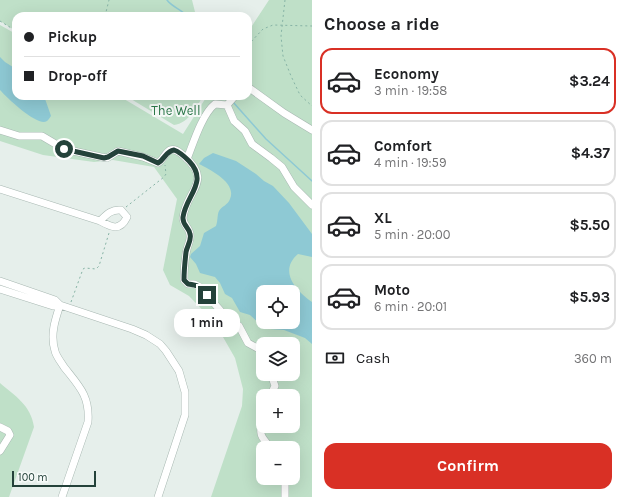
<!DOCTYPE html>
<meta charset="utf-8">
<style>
:root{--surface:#fff;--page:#f2f2f2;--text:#202124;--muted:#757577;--line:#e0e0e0;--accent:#d93025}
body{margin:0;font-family:Karla,sans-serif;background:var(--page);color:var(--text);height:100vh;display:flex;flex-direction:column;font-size:15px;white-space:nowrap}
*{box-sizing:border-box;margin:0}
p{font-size:13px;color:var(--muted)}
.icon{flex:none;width:22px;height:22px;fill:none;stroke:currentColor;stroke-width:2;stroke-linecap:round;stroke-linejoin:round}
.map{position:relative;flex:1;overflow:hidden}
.side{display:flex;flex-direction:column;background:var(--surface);width:312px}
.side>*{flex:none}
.guide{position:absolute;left:12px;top:12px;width:240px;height:88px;border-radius:12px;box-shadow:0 4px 16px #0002;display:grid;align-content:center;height:88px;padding:0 12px;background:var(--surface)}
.tools{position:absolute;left:256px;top:285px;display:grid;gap:8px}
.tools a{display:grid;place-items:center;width:44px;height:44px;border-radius:8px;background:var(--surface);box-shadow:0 4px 16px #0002;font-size:20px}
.scale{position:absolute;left:12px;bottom:10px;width:84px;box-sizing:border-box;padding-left:4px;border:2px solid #24423a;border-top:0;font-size:11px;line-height:14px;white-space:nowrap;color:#24423a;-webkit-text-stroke:3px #f7fbf9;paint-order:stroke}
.end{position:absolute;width:18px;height:18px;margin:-9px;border:5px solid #24423a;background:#fff;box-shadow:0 0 0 2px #fff}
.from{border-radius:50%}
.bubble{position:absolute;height:28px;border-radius:12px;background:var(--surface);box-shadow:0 4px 16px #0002;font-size:13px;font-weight:700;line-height:28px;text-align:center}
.guide b{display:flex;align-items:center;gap:14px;height:38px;font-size:15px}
.guide b+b{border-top:1px solid var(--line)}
.guide i{width:10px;height:10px;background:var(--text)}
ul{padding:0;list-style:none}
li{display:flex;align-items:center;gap:12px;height:66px;margin:0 8px 6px;padding:0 4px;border:2px solid var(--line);border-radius:12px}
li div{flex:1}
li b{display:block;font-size:15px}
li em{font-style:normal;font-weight:700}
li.current{border-color:var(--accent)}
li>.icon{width:36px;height:36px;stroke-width:1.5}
h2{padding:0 12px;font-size:18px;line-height:48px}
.pay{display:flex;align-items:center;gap:10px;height:44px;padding:0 12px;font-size:15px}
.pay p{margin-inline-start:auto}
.primary-button{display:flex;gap:8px;margin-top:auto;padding:8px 12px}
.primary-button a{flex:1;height:46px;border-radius:12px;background:var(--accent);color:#fff;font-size:16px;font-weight:700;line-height:46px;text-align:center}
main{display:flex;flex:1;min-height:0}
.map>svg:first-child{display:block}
.green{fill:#bfe0c8;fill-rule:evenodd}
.water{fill:#8ec9d4;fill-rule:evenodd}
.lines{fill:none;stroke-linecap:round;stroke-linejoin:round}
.stream{stroke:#8ec9d4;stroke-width:1.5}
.minor-casing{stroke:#a8b8b2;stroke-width:8}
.path{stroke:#86b3a5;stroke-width:1;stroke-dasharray:2 3;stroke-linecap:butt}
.minor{stroke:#fff;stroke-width:7}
.route{stroke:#24423a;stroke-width:5}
.labels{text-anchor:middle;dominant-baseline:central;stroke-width:4;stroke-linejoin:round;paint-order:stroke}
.park-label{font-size:13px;fill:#2d7a4b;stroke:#f7fbf9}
</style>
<main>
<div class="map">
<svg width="312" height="497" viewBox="0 0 312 497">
<rect width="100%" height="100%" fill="#e6efeb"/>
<!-- green -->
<path class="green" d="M 0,0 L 192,0 L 196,16 L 16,16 L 16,31 L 0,21 Z
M 269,0 L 312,0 L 312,497 L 211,497 L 242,406 L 243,389 L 235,358 L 215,323 L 189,296 L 170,285 L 163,270 L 177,199 L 154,167 L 113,160 L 94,162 L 43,155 L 0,141 L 0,25 L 16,34 L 16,96 L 119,96 L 183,134 L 207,96 L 248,96 L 248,32 ZM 263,292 L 293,292 L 293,322 L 263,322 ZM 263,344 L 293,344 L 293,374 L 263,374 ZM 263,396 L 293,396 L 293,426 L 263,426 ZM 263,448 L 293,448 L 293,478 L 263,478 Z
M 126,96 L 203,96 C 196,108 189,123 174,125 Z
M 0,383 C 15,396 31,405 34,427 L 9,497 L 0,497 Z"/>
<!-- water -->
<path class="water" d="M 0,57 L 5,62 L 16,69 L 16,96 L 44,96 L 50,113 L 51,116 C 49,119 47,122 44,122 C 33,122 8,99 0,90 Z
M 213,153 L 236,161 L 256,174 L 264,181 L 273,186 L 289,203 L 312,234 L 312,257 L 298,254 C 278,271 296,291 312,302 L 312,344 L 305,338 L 284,330 L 270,329 L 263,327 L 250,315 L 240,312 L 232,298 L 225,294 L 220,283 L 215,277 L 200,273 L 196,264 L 190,257 L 191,254 L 200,246 L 204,233 L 216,226 C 218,221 217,215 219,211 C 222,206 228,205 230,199 C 237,183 211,170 199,164 L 204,158 ZM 263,292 L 293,292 L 293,322 L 263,322 Z"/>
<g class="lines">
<!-- stream -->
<path class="stream" d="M 167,0 C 172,7 181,9 187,16
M 233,102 L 266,139 L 312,181"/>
<!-- minor casing -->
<g class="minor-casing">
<path id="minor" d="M 248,87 L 284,113 L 312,130
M 235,96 L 227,105 L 234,121 L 245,131 L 252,144 L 271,158 L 282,167 L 294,187 L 312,205
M 0,130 L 19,136 L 42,136 L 64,149 L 101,157 L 107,158 L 118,151 L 143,157 L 158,163 C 163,160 165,153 170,150 C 176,148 180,153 184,156 C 214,182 186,190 183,218 C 183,225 190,228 190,235 C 191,239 188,245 187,249 C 185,258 184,270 184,280 L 188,284 L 194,284 L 200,287 L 226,317 L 239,326 L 248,343 L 259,349 L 263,349
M 187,159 C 193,144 202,114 215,104 L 227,105
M 0,189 L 100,221 C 111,227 120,232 127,217 L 121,210 C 111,209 106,215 100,221
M 0,281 L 55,300 L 60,305 L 132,329 L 146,335 L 160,344 L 166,351 L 179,371 L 185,392 L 185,415 L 158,497
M 0,289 L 53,306 L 60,305
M 60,305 C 55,320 50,335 55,351 C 56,356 61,362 64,367 C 79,386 90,396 88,422 L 62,497
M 262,349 L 263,362
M 270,396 L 275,386 L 271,374
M 263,419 C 258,434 261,437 271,448
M 0,427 L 8,431 L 10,435 L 0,451
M 285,478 L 285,497"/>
</g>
<!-- path -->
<path class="path" d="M 285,0 L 281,36 L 283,56 L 291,76 L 300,95 L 312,106
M 105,16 L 109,0
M 0,21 L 16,31
M 248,45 L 263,29 L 273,25 L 312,26
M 126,207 L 164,177 L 166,174 L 165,165
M 71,302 L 83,269 L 85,268 L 96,269 L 99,266 L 109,233"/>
<!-- minor -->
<use href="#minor" class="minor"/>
</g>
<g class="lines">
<!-- route -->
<path class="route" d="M 64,149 L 104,158 L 108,157 L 118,151 L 143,156 L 158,163 C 165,159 166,151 174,150 C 180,152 185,157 189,161 C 209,182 186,195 183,217 C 182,225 189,227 190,234 C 192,240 187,246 186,252 C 185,261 184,271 184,280 L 188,284 C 198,285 201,287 207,295"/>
</g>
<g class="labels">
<!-- park labels -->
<g class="park-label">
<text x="176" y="110">The Well</text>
</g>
</g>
</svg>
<div class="tools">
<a><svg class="icon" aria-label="locate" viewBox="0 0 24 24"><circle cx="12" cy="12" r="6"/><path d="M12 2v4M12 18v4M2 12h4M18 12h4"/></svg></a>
<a><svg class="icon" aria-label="layers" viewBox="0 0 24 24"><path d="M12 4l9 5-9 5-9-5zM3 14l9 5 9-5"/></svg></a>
<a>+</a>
<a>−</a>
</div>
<div class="scale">100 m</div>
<i class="end from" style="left:64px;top:149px"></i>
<i class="end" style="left:207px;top:295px"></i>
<div class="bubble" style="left:174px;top:309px;width:66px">1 min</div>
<div class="guide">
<b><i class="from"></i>Pickup</b>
<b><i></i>Drop-off</b>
</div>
</div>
<section class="side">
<h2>Choose a ride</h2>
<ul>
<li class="current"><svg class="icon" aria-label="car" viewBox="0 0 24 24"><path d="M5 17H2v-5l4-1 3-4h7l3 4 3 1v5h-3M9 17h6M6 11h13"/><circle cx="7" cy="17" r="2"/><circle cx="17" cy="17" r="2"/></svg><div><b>Economy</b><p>3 min · 19:58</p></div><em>$3.24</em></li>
<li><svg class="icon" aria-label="car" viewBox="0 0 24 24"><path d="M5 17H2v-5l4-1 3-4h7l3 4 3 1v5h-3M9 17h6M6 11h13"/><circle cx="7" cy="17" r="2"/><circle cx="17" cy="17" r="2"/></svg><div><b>Comfort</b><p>4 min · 19:59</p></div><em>$4.37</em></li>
<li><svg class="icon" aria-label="car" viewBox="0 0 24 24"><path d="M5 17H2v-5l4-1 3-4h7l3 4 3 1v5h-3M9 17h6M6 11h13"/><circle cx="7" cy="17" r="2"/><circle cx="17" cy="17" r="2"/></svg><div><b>XL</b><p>5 min · 20:00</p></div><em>$5.50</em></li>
<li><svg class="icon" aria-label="car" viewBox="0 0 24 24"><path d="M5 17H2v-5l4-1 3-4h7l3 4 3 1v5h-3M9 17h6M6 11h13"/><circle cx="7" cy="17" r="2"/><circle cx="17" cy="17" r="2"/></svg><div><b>Moto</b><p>6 min · 20:01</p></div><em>$5.93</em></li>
</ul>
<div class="pay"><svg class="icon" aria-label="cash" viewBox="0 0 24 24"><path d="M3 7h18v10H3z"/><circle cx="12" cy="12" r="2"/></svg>Cash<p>360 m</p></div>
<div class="primary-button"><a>Confirm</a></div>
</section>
</main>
